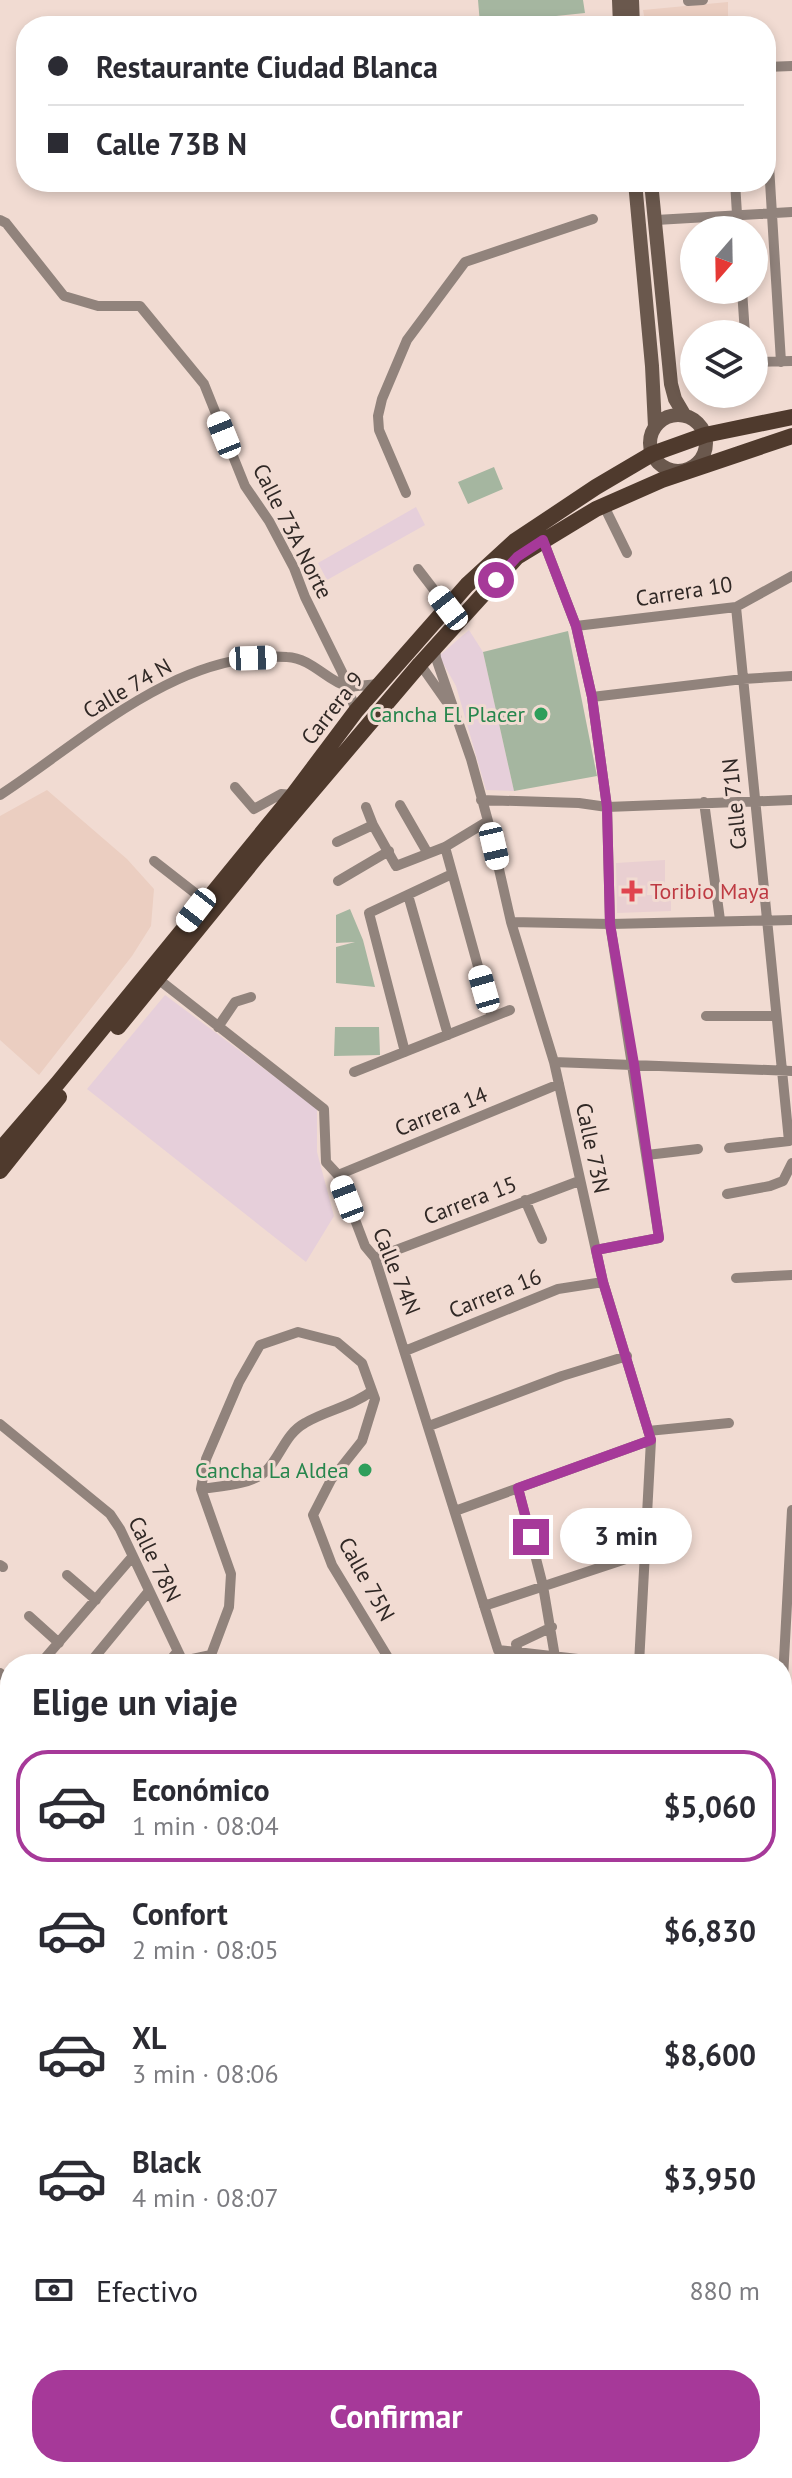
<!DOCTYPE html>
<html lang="es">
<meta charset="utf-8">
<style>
:root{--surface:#fff;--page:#f2f2f3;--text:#2b2b33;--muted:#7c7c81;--line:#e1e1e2;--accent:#a63999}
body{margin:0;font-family:"PT Sans",sans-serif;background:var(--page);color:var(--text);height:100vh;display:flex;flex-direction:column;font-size:30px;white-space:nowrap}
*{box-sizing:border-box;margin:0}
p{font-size:26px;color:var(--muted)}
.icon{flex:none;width:44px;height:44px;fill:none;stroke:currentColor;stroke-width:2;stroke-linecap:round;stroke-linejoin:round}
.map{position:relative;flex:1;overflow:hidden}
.drawer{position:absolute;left:0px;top:1654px;width:792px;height:824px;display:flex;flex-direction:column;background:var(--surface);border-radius:32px 32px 0 0;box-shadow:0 4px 12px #0003}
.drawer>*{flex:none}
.guide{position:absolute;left:16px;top:16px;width:760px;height:176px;border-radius:32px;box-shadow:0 4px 12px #0003;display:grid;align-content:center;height:176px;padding:0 32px;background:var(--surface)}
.needle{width:52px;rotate:200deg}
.fabs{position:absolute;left:680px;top:216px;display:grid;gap:16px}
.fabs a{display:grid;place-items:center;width:88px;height:88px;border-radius:50%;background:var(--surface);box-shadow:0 4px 12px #0003;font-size:40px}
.end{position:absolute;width:36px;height:36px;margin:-18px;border:10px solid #a63999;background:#fff;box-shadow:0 0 0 4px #fff}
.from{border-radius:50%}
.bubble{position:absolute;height:56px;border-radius:28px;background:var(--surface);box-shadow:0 4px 12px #0003;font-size:26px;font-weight:700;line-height:56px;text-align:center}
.car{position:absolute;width:24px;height:48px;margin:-24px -12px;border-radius:10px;box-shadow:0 0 6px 2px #0007;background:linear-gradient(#fff 24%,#345 0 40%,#fff 0 76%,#345 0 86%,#fff 0)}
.guide b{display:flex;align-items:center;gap:28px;height:76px;font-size:30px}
.guide b+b{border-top:2px solid var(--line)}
.guide i{width:20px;height:20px;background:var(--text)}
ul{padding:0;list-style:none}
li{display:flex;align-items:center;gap:24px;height:112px;margin:0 16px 12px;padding:0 16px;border:4px solid transparent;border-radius:32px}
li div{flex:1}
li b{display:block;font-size:30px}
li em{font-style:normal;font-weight:700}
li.selected{border-color:var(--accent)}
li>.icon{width:72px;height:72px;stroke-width:1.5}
h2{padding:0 32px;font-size:36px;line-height:96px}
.pay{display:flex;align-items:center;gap:20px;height:88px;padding:0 32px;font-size:30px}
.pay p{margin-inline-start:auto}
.cta{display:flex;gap:16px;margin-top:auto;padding:16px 32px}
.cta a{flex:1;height:92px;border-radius:32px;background:var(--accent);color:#fff;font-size:32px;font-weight:700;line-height:92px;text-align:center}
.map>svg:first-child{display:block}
.built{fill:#ebcec1}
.education{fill:#e6cfda}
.medical{fill:#e9cfd1}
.green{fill:#a5b6a0}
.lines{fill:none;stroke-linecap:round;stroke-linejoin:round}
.street{stroke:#91837c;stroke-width:10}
.secondary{stroke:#6a584d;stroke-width:14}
.primary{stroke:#4f3a2d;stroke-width:16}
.highway{stroke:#382012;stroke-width:18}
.route{stroke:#a63999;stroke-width:10}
.leisure-dot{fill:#2e9e5b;stroke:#f1dbd2;stroke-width:3}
.health-dot{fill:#e0444e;stroke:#f1dbd2;stroke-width:3}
.labels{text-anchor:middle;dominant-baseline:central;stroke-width:6;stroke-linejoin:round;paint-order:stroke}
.street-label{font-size:22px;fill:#302825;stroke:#f1dbd2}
.leisure-label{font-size:22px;fill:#27864d;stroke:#f1dbd2;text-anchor:end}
.health-label{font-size:22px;fill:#be3a42;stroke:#f1dbd2;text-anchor:start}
</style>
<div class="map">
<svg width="792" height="2478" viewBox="0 0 792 2478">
<rect width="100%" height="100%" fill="#f1dbd2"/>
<!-- built -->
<path class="built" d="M 728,2 L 728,26 L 646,26 L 643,10 Z
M 47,790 L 127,859 L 154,889 L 151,926 L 132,956 L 39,1075 L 0,1040 L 0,816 Z"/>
<!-- education -->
<path class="education" d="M 416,507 L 425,525 L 327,580 L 318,563 Z
M 469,630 L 483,652 L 514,791 L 486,790 L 456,686 L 439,656 Z
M 165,995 L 317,1108 L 317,1152 L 334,1216 L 306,1262 L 87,1089 Z"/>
<!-- medical -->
<path class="medical" d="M 665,860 L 665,885 L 648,886 L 647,895 L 671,896 L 671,911 L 617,913 L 616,863 Z"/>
<!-- green -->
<path class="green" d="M 478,0 L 583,0 L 585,13 L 480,24 Z
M 494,467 L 503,489 L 468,504 L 458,482 Z
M 568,631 L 597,776 L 514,791 L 483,652 Z
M 350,909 L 363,940 L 375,987 L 336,983 L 336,947 L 355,942 L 336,943 L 336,915 Z
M 335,1027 L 379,1027 L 380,1055 L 334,1056 Z"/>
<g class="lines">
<!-- street -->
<path class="street" d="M 688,1 L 703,0
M 766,67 L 792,66
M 766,116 L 781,362
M 735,182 L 738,230
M 0,220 L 6,223 L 64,296 L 98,306 L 140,306 L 204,384 L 245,486 L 269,521 L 294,568 L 305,597 L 342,672 L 356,711
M 656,220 L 792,212
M 742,290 L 745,334
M 754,362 L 792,361
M 406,493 L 379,430 L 378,416 L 382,399 L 407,340 L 465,262 L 593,219
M 604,506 L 627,553
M 543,540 L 576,626 L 592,697 L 607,807 L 610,924 L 659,1238 L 596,1250
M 418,569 L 448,608
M 736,607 L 789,1141
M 576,626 L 736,607 L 792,576
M 435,648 L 436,658 L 471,759 L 488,821 L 511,922 L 554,1062 L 603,1282 L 651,1440 L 639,1664
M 420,664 L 446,701
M 592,697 L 743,679 L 792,676
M 235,787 L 254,809 L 281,794 L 293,795
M 0,795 C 86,739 177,650 287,657 C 312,658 328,682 347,686 C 356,687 368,685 378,684
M 481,800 L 579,803 L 607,807 L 792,800
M 704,802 L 720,920
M 400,805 L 427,852
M 366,807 L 373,825 L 396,866 L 445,847 L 488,821
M 337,842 L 373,825
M 445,847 L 492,1017
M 154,861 L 204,900
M 338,881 L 389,851
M 408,895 L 448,1035
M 511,922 L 610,924 L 792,920
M 158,979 L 324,1109 L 326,1162 L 338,1175 L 365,1246 L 375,1258 L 498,1650 L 622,1664
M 706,1016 L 776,1016
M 218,1027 L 235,1002 L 251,997
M 405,1052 L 369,913 L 452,874
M 554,1062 L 792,1071
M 354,1072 L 510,1010
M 729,1148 L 789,1141
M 647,1155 L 698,1149
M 338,1175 L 559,1084
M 727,1194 L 770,1186 L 783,1181 L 792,1163
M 525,1200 L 542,1239
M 375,1258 L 579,1181
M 736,1278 L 792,1275
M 405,1351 L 558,1289 L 603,1282
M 0,1424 L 110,1514 L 120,1529 L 184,1664
M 429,1426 L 562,1376 L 627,1356
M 648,1431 L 729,1423
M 518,1488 L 543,1586 L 555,1657
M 201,1489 C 221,1486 251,1485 266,1471 C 281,1456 285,1434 305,1423 C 327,1410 351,1407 372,1391
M 455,1511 L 651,1440
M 0,1565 L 3,1567
M 67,1575 L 96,1600
M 484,1606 L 644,1553
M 29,1616 L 59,1643
M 518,1653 L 516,1644 L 552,1627
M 211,1655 L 229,1607 L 231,1574 L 201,1489 L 206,1459 L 239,1382 L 260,1345 L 298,1332 L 337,1342 L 362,1363 L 375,1399 L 362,1441 L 331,1480 L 313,1515 L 332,1565 L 392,1664
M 183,1661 L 211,1655 L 217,1664
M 40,1664 L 133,1556
M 89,1664 L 149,1591
M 167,1664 L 178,1651
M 0,1673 L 10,1682
M 782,1697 L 792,1510
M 0,1729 L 10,1737
M 782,1758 L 792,1756
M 0,1771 L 10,1759
M 0,1782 L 10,1790
M 782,1822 L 784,1861 L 792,1892
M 0,1864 L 10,1873
M 782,2151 L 792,2171
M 0,2159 L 10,2167
M 10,2175 L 10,2177
M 782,2276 L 792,2280
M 782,2325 L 792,2316
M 782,2387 L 792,2378
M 782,2452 L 792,2443
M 529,2468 L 533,2478
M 605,2475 L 612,2468
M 681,2478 L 693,2468"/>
<!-- secondary -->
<path class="secondary" d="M 619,0 L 620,26
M 632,0 L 633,26
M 635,182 L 652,366 L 655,427
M 651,182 L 671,384 L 675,399 L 685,416
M650 443a28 28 0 1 1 56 0a28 28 0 1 1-56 0Z"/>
<!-- primary -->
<path class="primary" d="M 118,1027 L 258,855 L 420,664 L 517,557 L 596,509 L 662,480 L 792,436
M 0,1150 L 57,1084 L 293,795 L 356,711 L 467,585 L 515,541 L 596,487 L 652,454 L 705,435 L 792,417
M 0,1171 L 59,1097"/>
<!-- highway -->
<path class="highway" d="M 0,2254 L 10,2262
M 271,2468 L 283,2478"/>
</g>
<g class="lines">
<!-- route -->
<path class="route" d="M 496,580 L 517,557 L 543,540 L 576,626 L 592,697 L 607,807 L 610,924 L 634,1064 L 659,1238 L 596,1250 L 603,1282 L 651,1440 L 518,1488 L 531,1537"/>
</g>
<!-- markers -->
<g class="leisure-dot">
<circle cx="541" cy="714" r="8"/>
<circle cx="365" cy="1470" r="8"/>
</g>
<path class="health-dot" d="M628 879h8v8h8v8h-8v8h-8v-8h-8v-8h8z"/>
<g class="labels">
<!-- street labels -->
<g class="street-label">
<text transform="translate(293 531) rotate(63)">Calle 73A Norte</text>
<text transform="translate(684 591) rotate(-9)">Carrera 10</text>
<text transform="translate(127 688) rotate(-30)">Calle 74 N</text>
<text transform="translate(332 708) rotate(-52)">Carrera 9</text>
<text transform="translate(734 804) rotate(-96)">Calle 71N</text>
<text transform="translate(441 1111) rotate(-22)">Carrera 14</text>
<text transform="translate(593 1148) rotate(78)">Calle 73N</text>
<text transform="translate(470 1200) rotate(-21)">Carrera 15</text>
<text transform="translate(397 1271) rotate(68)">Calle 74N</text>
<text transform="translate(495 1293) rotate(-22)">Carrera 16</text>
<text transform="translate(155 1559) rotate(64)">Calle 78N</text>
<text transform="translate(367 1579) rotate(61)">Calle 75N</text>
</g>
<!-- leisure labels -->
<g class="leisure-label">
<text x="525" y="714">Cancha El Placer</text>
<text x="349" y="1470">Cancha La Aldea</text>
</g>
<!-- health labels -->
<g class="health-label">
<text x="650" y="891">Toribio Maya</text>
</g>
</g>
</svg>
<div class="fabs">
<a><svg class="needle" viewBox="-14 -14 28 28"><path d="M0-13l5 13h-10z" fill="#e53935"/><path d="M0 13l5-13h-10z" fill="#7c7c81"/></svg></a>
<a><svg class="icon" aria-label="layers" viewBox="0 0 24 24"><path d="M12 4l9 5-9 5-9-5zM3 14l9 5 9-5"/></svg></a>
</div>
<i class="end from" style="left:496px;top:580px"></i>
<i class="end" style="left:531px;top:1537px"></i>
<div class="bubble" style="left:560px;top:1508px;width:132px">3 min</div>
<i class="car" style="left:224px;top:435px;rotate:338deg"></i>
<i class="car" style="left:448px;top:608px;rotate:322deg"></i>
<i class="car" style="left:253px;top:658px;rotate:88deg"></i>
<i class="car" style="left:494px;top:846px;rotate:167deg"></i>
<i class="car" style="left:196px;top:910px;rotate:218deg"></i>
<i class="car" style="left:484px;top:989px;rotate:344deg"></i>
<i class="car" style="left:347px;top:1199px;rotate:339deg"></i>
<div class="guide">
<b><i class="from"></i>Restaurante Ciudad Blanca</b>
<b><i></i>Calle 73B N</b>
</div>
<section class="drawer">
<h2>Elige un viaje</h2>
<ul>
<li class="selected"><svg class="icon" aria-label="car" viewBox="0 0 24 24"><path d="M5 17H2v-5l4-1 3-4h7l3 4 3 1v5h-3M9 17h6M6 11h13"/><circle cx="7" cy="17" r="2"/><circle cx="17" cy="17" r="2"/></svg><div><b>Económico</b><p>1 min · 08:04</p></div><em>$5,060</em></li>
<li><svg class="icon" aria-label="car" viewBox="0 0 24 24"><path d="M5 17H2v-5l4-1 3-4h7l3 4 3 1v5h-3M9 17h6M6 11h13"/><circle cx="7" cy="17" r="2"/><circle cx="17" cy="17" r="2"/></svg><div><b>Confort</b><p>2 min · 08:05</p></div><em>$6,830</em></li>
<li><svg class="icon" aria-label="car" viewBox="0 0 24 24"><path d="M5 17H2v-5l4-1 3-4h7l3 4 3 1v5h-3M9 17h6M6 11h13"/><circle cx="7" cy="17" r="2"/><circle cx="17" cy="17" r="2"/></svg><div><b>XL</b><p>3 min · 08:06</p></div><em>$8,600</em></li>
<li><svg class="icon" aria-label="car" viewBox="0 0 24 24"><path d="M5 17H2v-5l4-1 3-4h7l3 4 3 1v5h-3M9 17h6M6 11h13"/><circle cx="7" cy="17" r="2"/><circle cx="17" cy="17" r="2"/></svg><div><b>Black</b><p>4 min · 08:07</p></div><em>$3,950</em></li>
</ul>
<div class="pay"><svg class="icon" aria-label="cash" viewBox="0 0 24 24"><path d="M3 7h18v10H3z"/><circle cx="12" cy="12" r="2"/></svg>Efectivo<p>880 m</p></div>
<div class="cta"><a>Confirmar</a></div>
</section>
</div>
